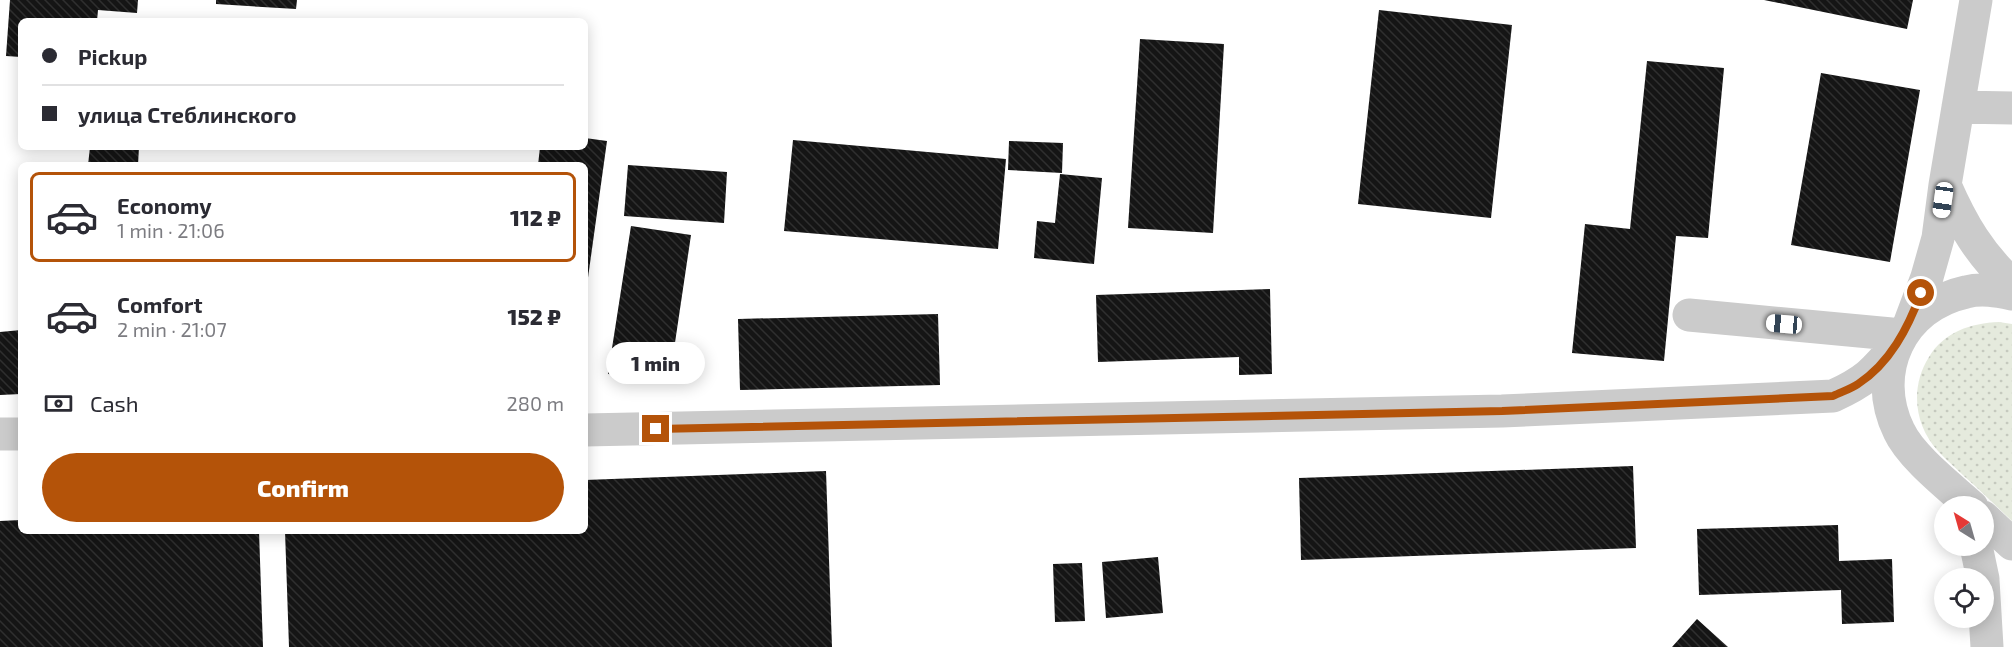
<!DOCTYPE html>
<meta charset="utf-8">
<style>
:root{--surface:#fff;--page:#f7f7f7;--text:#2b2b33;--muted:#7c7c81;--line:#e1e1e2;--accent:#b45309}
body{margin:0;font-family:"Exo 2",sans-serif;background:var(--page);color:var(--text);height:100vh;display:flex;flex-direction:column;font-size:22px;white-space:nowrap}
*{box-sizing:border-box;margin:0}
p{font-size:20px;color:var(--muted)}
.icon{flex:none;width:33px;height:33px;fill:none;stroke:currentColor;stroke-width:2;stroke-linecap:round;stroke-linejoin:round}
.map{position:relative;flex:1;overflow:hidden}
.details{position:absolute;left:18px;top:162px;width:570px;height:372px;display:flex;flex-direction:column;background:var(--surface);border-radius:9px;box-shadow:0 3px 15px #0003}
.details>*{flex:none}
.hud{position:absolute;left:18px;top:18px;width:570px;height:132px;border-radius:9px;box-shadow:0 3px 15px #0003;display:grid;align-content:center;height:132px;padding:0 24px;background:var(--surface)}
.needle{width:39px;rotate:323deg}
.controls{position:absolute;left:1934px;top:496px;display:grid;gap:12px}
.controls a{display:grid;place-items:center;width:60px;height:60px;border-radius:50%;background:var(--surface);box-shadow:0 3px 15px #0003;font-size:30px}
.end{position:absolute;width:27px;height:27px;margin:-14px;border:8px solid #b45309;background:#fff;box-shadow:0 0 0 3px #fff}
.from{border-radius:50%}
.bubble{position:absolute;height:42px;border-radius:21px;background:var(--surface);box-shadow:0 3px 15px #0003;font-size:20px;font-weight:800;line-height:42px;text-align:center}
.car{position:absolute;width:18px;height:36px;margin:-18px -9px;border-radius:8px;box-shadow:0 0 4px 2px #0007;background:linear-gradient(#fff 24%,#345 0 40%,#fff 0 76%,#345 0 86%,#fff 0)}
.hud b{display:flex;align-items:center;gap:21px;height:57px;font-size:22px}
.hud b+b{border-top:2px solid var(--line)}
.hud i{width:15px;height:15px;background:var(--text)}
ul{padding:10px 0 0;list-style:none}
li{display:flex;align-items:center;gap:18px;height:90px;margin:0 12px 9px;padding:0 12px;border:3px solid transparent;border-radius:9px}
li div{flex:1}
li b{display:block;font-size:22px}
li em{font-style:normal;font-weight:800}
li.active{border-color:var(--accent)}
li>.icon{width:54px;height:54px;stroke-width:1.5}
.pay{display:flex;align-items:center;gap:15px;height:66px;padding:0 24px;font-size:22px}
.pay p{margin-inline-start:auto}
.button{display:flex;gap:12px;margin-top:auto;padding:12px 24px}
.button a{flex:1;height:69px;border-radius:36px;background:var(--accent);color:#fff;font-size:24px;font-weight:800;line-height:69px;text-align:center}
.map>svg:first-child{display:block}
.grass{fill:url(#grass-dots)}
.building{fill:url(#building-back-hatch)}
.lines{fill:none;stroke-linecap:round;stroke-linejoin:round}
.minor{stroke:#cbcbcb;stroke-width:33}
.route{stroke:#b45309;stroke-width:8}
</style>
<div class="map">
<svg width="2012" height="647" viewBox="0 0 2012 647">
<defs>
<pattern id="grass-dots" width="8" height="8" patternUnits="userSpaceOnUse" patternTransform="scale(1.5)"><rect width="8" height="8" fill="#e5eadd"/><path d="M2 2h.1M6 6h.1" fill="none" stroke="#c5c9be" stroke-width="1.8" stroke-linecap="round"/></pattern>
<pattern id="building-back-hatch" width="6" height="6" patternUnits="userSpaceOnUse" patternTransform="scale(1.5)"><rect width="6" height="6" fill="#151515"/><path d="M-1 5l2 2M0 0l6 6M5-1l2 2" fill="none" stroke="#2f2f2f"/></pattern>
</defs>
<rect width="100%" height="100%" fill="#fff"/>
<!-- grass -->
<path class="grass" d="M 1999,322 L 2012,324 L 2012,521 C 1996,506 1981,491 1965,477 C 1956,468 1946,460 1938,451 C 1914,425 1910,387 1929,357 C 1944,332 1971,323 1999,322 Z"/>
<!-- building -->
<path class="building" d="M 10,0 L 138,0 L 137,13 L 98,10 L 97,21 L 21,21 L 21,57 L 6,56 Z
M 216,0 L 297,0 L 296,9 L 216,4 Z
M 1764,0 L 1913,0 L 1907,29 Z
M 1379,10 L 1512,25 L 1491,218 L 1358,204 Z
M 1140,39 L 1224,44 L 1213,233 L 1128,228 Z
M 1647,61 L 1724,68 L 1708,238 L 1676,236 L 1664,361 L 1572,353 L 1585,224 L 1630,229 Z
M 1821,73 L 1920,90 L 1890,262 L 1791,245 Z
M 585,138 L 607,141 L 586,292 L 585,165 L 538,165 L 540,147 L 585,147 Z
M 793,140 L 1006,159 L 998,249 L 784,231 Z
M 1009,141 L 1063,143 L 1062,173 L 1008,170 Z
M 90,147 L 139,147 L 138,165 L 88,165 Z
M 628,165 L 727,172 L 724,223 L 624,216 Z
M 1060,174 L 1102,178 L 1094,264 L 1034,258 L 1037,221 L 1055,223 Z
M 631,226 L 691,235 L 669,383 L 608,374 Z
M 1270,289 L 1272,374 L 1239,375 L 1239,357 L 1098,362 L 1096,295 Z
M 938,314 L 940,385 L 740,390 L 738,319 Z
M 21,330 L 21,394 L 0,395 L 0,332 Z
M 1633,466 L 1636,548 L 1301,560 L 1299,478 Z
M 826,471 L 832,647 L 289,647 L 285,531 L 585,531 L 585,480 Z
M 21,520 L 21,531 L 259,531 L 263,647 L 0,647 L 0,521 Z
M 1838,525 L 1839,561 L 1892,559 L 1894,622 L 1842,624 L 1841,590 L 1699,595 L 1697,529 Z
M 1158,557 L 1163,613 L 1106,618 L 1102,562 Z
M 1082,563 L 1085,621 L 1055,622 L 1053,564 Z
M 1697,619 L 1728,647 L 1672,647 Z"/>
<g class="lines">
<!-- minor -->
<path class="minor" d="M 1958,107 L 2012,108
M 1945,185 C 1962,224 1980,255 2012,284
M 1689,315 L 1902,335
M 1909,325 L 1927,277 L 1938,238 L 1945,185 L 1976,0
M 585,430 L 1502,411 L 1833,396 C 1864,382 1875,372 1896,345
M 0,434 L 21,434
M 1972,507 C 1950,487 1911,457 1899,431 C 1870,372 1901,306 1966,292 C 1982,288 1997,291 2012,294
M 1983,517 L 2012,544
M 1976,546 L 1983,579
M 1983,580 L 1987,647"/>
</g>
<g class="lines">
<!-- route -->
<path class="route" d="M 656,429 L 1502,411 L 1833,396 C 1841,392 1851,389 1858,384 C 1890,363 1908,328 1921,293"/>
</g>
</svg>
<div class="controls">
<a><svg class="needle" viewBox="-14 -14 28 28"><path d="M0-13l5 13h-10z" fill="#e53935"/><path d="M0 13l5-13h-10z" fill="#7c7c81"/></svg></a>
<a><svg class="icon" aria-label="locate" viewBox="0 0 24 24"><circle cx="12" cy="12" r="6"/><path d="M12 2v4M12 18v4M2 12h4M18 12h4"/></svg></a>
</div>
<i class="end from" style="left:1921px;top:293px"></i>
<i class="end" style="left:656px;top:429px"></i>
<div class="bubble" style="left:606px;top:342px;width:99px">1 min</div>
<i class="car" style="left:1943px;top:200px;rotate:188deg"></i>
<i class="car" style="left:1784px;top:324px;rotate:275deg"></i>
<div class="hud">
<b><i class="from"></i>Pickup</b>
<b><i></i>улица Стеблинского</b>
</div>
<section class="details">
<ul>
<li class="active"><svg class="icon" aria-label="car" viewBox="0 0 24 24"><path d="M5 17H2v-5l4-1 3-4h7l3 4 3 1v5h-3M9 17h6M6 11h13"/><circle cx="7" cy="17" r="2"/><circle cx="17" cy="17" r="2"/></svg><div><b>Economy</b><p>1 min · 21:06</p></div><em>112 ₽</em></li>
<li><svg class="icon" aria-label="car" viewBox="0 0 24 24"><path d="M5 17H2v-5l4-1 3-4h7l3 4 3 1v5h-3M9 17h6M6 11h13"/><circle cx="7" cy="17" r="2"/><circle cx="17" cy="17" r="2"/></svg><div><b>Comfort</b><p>2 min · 21:07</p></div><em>152 ₽</em></li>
</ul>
<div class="pay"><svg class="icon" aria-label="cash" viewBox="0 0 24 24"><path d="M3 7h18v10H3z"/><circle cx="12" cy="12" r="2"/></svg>Cash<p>280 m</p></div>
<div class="button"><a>Confirm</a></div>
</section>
</div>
